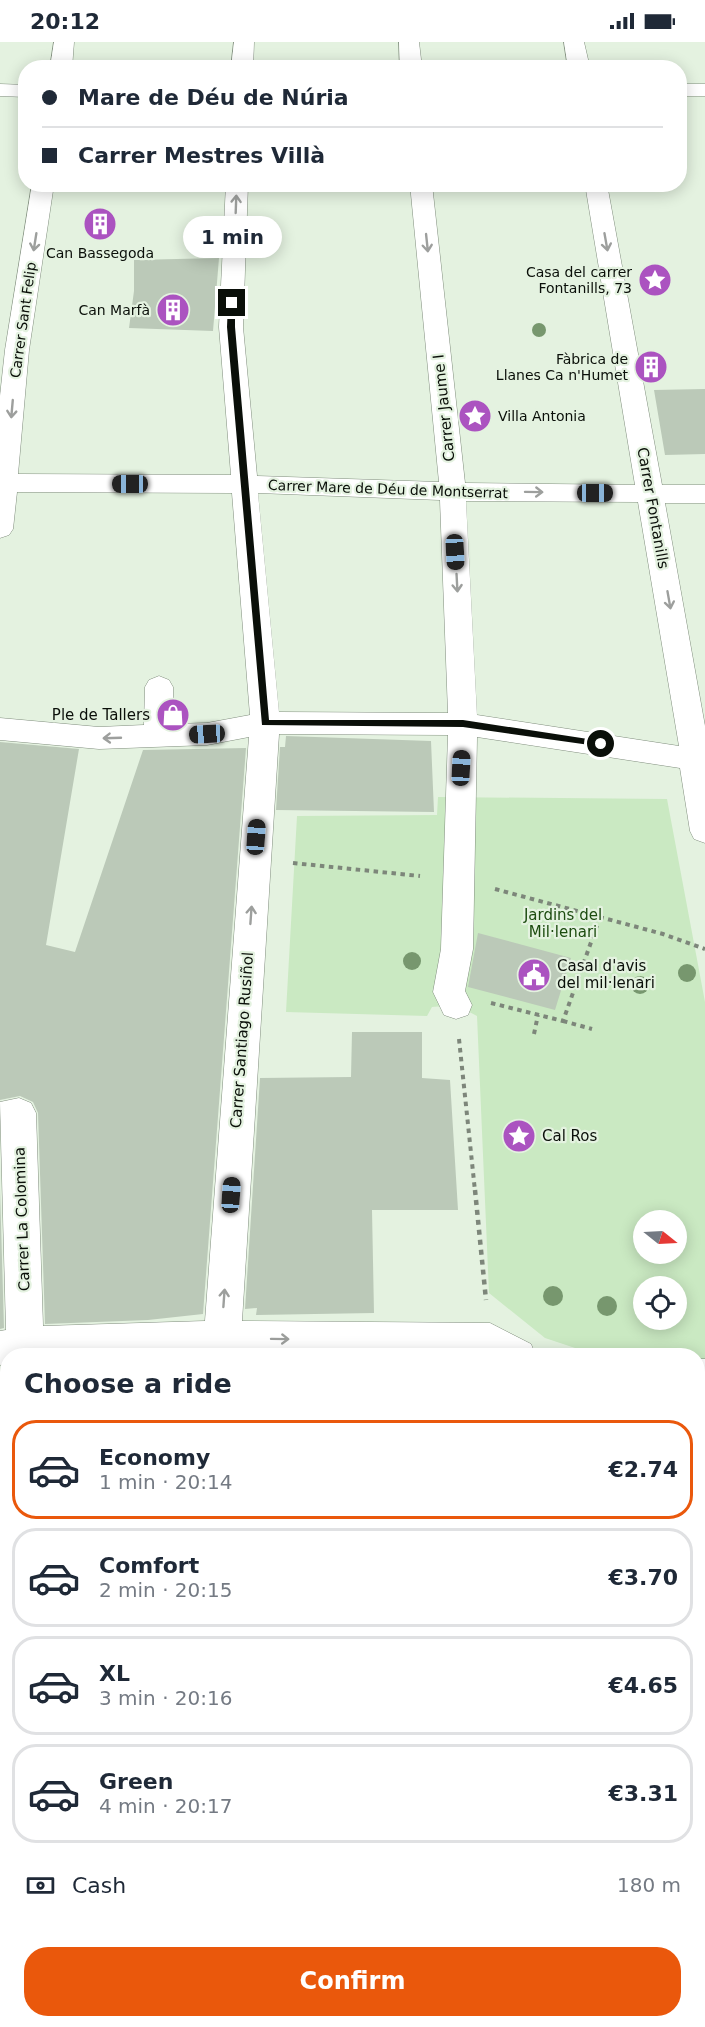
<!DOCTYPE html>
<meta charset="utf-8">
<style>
:root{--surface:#fff;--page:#f2f2f3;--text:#1f2937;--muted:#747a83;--line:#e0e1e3;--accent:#ea580c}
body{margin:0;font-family:"DejaVu Sans",sans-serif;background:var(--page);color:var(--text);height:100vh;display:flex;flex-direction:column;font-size:22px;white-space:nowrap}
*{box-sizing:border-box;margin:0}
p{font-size:20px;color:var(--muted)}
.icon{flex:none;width:33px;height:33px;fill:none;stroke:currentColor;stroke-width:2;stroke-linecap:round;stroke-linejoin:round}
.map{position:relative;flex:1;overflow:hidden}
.panel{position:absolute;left:0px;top:1306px;width:705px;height:680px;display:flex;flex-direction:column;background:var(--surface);border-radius:24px 24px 0 0;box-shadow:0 3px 15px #0003}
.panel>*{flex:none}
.guide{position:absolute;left:18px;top:18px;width:669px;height:132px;border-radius:24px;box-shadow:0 3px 15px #0003;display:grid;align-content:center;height:132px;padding:0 24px;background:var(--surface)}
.needle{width:39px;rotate:108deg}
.tools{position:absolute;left:633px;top:1168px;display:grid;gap:12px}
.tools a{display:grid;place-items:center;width:54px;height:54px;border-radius:50%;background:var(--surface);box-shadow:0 3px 15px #0003;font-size:30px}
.end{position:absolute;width:27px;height:27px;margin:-14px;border:8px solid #0a0f09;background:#fff;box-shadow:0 0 0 3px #fff}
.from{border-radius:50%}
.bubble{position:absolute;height:42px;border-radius:21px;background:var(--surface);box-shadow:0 3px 15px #0003;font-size:20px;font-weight:700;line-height:42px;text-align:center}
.car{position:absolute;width:18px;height:36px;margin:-18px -9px;border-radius:8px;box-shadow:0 0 4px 2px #0007;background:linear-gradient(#222 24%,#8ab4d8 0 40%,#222 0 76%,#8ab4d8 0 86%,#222 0)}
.guide b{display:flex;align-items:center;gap:21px;height:57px;font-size:22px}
.guide b+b{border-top:2px solid var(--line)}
.guide i{width:15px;height:15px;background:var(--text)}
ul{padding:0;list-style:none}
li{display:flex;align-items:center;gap:18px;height:99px;margin:0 12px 9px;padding:0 12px;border:3px solid var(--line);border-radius:24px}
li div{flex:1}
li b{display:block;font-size:22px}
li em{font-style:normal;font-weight:700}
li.on{border-color:var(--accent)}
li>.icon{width:54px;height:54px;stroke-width:1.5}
h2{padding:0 24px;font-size:27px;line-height:72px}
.pay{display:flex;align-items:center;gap:15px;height:66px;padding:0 24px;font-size:22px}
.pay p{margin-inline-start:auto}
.action{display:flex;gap:12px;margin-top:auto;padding:12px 24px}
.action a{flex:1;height:69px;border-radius:24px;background:var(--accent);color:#fff;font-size:24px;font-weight:700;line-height:69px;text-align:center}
.status{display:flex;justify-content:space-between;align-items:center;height:42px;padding:0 30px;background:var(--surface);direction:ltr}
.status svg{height:16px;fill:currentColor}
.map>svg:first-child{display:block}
.green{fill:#cae9c2;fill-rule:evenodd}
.building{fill:#bbc9b8}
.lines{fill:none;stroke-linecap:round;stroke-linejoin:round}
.street-casing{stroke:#818e7e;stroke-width:1}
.path-far1{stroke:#7d867a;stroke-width:4;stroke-dasharray:4.5 4.5;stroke-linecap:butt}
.path{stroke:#7d867a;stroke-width:4.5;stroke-dasharray:5 5;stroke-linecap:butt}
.street{fill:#fff;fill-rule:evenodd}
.tree{fill:#77976e}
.oneway{stroke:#9d9f9d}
.route{fill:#0a0f09}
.labels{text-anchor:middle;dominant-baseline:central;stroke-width:4.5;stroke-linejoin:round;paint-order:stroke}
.far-poi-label{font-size:14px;fill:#0a0f09;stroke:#e4f2e0;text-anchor:end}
.far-street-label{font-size:14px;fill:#0a0f09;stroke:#e4f2e0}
.street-label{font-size:15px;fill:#0a0f09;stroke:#e4f2e0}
.poi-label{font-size:15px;fill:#0a0f09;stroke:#e4f2e0;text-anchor:start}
.park-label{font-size:15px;fill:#1d4c10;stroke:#e4f2e0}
</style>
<div class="status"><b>20:12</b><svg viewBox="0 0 49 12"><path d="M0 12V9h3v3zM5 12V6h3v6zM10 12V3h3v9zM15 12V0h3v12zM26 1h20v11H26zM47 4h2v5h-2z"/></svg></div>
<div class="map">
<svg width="705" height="1985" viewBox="0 0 705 1985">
<rect width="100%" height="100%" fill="#e4f2e0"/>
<!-- green -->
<path class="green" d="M 438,755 L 667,757 L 705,960 L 705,1320 L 698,1320 L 698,1314 L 599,1314 L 545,1296 L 489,1251 L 477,974 L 456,963 L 432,965 L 427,974 L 286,970 L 297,774 L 437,773 ZM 644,1179 L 676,1179 L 676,1212 L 644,1212 ZM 644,1245 L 676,1245 L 676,1278 L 644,1278 Z
M 259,1978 L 536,1978 L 538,1985 L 258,1985 Z"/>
<!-- building -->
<path class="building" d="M 219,216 L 213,289 L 129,286 L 134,249 L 134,218 Z
M 705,347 L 705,412 L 665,413 L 654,348 Z
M 286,694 L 431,699 L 434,770 L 276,768 L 280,705 L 285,705 Z
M 0,700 L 79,707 L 46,903 L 75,910 L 143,708 L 246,706 L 203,1272 L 148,1278 L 45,1282 L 38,1071 L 33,1060 L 20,1054 L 0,1058 Z
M 478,891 L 571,916 L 555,968 L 468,945 Z
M 352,990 L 422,990 L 422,1036 L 450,1038 L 458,1168 L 372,1168 L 374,1271 L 256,1273 L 257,1266 L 245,1267 L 260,1036 L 351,1035 Z
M 0,1146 L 4,1286 L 0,1287 Z"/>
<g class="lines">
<!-- street casing -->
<g class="street-casing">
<path id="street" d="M 54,0 L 74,0 L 72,26 L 50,26 Z
M 234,0 L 254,0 L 253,26 L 231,26 Z
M 399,0 L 419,0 L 422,26 L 400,26 Z
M 564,0 L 584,0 L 590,26 L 568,26 Z
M 0,42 L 26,43 L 26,55 L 0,54 Z
M 680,42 L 705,42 L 705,54 L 680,54 Z
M 32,142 L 54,142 L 29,308 L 18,432 L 231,433 L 219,285 L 226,142 L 248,142 L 243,285 L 257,434 L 439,440 L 410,142 L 432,142 L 465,441 L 635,443 L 585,142 L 607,142 L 662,443 L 705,443 L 705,461 L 665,461 L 705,684 L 705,801 L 694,797 L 690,789 L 680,726 L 477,695 L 473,907 L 465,949 L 472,963 L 468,973 L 456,977 L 444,973 L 433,950 L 441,907 L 448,693 L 279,692 L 242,1279 L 490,1281 L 531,1302 L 536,1314 L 8,1314 L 8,1322 L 0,1323 L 0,1289 L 6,1288 L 0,1060 L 19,1056 L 31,1061 L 36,1071 L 43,1284 L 205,1279 L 249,695 L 207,703 L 99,707 L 0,698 L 0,676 L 99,685 L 144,683 L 145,645 L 149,638 L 159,634 L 169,638 L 173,645 L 174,682 L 207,681 L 250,673 L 232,451 L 17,450 L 13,487 L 9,493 L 0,496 L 0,354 L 5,308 ZM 258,451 L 440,458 L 448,671 L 279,670 ZM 466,459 L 638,460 L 679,704 L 477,673 Z
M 698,1317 L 705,1317 L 705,1353 L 698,1352 Z
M 0,1840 L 8,1840 L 8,1884 L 0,1884 Z
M 181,1978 L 227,1978 L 227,1985 L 181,1985 Z
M 558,1978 L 603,1978 L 604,1985 L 558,1985 Z"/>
</g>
<!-- path-far1 -->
<path class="path-far1" d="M 293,821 L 420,834
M 495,847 L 663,892 L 705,907
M 491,961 L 563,979 L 600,875
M 563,979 L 592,987
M 534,992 L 538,973
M 459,997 L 475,1149"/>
<!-- path -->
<path class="path" d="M 475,1148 L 486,1258"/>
<!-- street -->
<use href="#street" class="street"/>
</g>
<!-- trees -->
<g class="tree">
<circle cx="539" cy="288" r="7"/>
<circle cx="412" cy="919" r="9"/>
<circle cx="687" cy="931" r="9"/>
<circle cx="640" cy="943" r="9"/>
<circle cx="553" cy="1254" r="10"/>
<circle cx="607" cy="1264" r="10"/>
</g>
<!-- one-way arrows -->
<defs><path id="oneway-shaft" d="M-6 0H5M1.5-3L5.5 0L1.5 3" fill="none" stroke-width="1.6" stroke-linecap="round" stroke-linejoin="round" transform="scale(1.5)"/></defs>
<g class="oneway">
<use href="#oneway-shaft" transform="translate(236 162) rotate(-88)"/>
<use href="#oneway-shaft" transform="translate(35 200) rotate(99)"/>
<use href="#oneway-shaft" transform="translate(606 200) rotate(80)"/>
<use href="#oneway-shaft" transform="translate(427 201) rotate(84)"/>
<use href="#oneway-shaft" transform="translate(12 367) rotate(95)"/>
<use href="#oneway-shaft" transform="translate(534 450) rotate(1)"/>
<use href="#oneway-shaft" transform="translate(457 541) rotate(87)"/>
<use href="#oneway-shaft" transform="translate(669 558) rotate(80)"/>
<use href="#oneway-shaft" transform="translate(112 696) rotate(178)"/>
<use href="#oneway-shaft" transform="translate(251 873) rotate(-86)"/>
<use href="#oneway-shaft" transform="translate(224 1256) rotate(-86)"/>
<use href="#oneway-shaft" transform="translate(280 1297) rotate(1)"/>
</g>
<!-- route -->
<path class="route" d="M 232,259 L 235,261 L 235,285 L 269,678 L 463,678 L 601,699 L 605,702 L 604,705 L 463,685 L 262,683 L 227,285 L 228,261 Z"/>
<!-- icons -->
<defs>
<g id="building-disc" transform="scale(1.725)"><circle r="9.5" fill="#ab53c0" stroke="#e4f2e0"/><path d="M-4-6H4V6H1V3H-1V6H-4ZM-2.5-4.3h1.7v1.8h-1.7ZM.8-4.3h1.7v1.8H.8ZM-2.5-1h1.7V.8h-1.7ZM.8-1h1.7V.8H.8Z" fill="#fff"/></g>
<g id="sight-disc" transform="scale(1.725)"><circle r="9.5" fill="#ab53c0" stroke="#e4f2e0"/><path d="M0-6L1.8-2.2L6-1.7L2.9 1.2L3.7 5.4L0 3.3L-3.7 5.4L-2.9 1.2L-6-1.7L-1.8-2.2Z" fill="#fff"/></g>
<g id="shop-disc" transform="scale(1.725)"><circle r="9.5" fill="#ab53c0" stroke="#e4f2e0"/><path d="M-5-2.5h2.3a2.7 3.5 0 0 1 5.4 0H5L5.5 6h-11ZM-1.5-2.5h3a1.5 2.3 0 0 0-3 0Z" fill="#fff"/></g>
<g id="civic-disc" transform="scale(1.725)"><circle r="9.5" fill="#ab53c0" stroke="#e4f2e0"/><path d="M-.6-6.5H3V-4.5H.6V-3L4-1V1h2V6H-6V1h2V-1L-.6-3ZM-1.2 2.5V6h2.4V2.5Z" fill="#fff"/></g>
</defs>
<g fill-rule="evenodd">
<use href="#building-disc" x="100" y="182"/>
<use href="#sight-disc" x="655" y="238"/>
<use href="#building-disc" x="173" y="268"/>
<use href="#building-disc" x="651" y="325"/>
<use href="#sight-disc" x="475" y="374"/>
<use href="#shop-disc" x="173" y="673"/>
<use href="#civic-disc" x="534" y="933"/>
<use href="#sight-disc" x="519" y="1094"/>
</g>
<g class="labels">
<!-- far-poi labels -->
<g class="far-poi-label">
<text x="100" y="211" text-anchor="middle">Can Bassegoda</text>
<text x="632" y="230">Casa del carrer<tspan x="632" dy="16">Fontanills, 73</tspan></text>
<text x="150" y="268">Can Marfà</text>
<text x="628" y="317">Fàbrica de<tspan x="628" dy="16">Llanes Ca n'Humet</tspan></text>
<text x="498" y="374" text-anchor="start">Villa Antonia</text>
</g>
<!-- far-street labels -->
<g class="far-street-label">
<text transform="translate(23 278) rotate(-82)">Carrer Sant Felip</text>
<text transform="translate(388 447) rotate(2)">Carrer Mare de Déu de Montserrat</text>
</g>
<!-- street labels -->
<g class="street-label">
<text transform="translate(444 366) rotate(-96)">Carrer Jaume I</text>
<text transform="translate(653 466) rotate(80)">Carrer Fontanills</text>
<text transform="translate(242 998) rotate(-86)">Carrer Santiago Rusiñol</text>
<text transform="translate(22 1177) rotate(-92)">Carrer La Colomina</text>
</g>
<!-- poi labels -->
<g class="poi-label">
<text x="150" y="673" text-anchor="end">Ple de Tallers</text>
<text x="557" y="924">Casal d'avis<tspan x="557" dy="17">del mil·lenari</tspan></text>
<text x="542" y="1094">Cal Ros</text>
</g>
<!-- park labels -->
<g class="park-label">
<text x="563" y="873">Jardins del<tspan x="563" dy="17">Mil·lenari</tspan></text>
</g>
</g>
</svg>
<div class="tools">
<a><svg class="needle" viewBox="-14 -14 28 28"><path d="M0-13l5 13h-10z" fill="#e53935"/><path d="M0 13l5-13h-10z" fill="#747a83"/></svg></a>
<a><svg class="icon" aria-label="locate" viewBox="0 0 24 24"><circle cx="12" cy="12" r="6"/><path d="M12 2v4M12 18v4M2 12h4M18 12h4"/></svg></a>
</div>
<i class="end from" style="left:601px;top:702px"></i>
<i class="end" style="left:232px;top:261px"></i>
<div class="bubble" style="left:183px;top:174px;width:99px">1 min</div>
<i class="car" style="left:130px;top:442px;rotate:270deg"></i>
<i class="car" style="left:595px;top:451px;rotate:90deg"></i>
<i class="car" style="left:455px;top:510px;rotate:177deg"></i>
<i class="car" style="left:207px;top:692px;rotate:267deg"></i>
<i class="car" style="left:461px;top:726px;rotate:3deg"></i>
<i class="car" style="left:256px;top:795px;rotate:4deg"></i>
<i class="car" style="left:231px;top:1153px;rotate:4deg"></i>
<div class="guide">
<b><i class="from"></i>Mare de Déu de Núria</b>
<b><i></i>Carrer Mestres Villà</b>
</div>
<section class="panel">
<h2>Choose a ride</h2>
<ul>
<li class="on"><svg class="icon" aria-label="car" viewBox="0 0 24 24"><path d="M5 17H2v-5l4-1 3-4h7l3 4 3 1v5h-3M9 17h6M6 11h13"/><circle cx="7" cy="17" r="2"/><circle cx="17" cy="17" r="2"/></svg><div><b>Economy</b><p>1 min · 20:14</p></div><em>€2.74</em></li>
<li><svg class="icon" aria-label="car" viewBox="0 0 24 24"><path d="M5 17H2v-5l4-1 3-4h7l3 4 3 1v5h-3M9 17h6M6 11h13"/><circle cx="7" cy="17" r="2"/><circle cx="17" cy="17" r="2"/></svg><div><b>Comfort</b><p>2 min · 20:15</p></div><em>€3.70</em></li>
<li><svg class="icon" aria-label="car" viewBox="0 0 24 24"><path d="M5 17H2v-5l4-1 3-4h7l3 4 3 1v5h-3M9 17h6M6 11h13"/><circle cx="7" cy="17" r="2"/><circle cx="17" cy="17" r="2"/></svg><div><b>XL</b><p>3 min · 20:16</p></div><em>€4.65</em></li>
<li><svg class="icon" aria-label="car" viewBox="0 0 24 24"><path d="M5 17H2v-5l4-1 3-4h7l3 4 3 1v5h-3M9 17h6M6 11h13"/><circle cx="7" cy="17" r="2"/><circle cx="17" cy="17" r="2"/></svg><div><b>Green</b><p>4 min · 20:17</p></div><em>€3.31</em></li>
</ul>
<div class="pay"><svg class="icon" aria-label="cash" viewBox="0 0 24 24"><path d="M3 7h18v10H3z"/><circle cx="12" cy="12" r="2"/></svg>Cash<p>180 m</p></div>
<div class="action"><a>Confirm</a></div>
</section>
</div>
